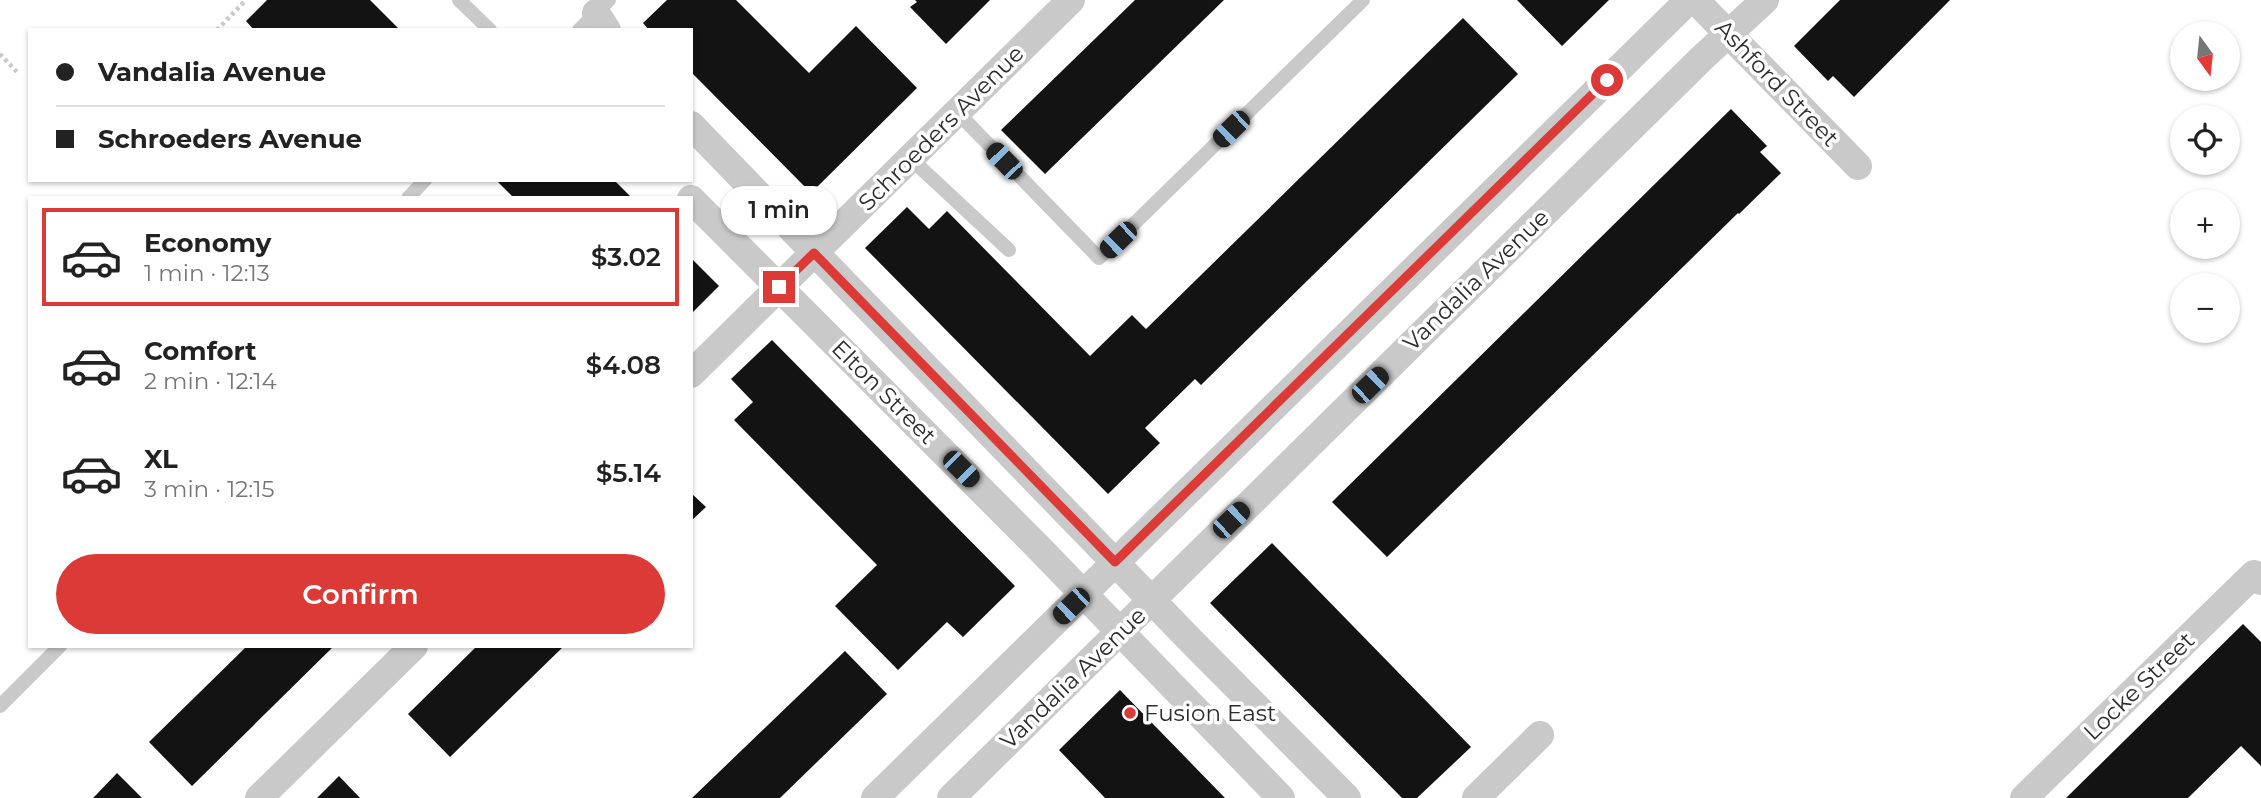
<!DOCTYPE html>
<meta charset="utf-8">
<style>
:root{--surface:#fff;--page:#f6f6f6;--text:#222;--muted:#767676;--line:#e0e0e0;--accent:#dc3a36}
body{margin:0;font-family:Montserrat,sans-serif;background:var(--page);color:var(--text);height:100vh;display:flex;flex-direction:column;font-size:26px;white-space:nowrap}
*{box-sizing:border-box;margin:0}
p{font-size:23px;color:var(--muted)}
.icon{flex:none;width:38px;height:38px;fill:none;stroke:currentColor;stroke-width:2;stroke-linecap:round;stroke-linejoin:round}
.map{position:relative;flex:1;overflow:hidden}
.side{position:absolute;left:28px;top:196px;width:665px;height:452px;display:flex;flex-direction:column;background:var(--surface);border-radius:0px;box-shadow:0 2px 5px #0004}
.side>*{flex:none}
.top-card{position:absolute;left:28px;top:28px;width:665px;height:154px;border-radius:0px;box-shadow:0 2px 5px #0004;display:grid;align-content:center;height:154px;padding:0 28px;background:var(--surface)}
.needle{width:46px;rotate:165deg}
.buttons{position:absolute;left:2170px;top:21px;display:grid;gap:14px}
.buttons a{display:grid;place-items:center;width:70px;height:70px;border-radius:50%;background:var(--surface);box-shadow:0 2px 5px #0004;font-size:35px}
.end{position:absolute;width:32px;height:32px;margin:-16px;border:9px solid #dc3a36;background:#fff;box-shadow:0 0 0 4px #fff}
.from{border-radius:50%}
.bubble{position:absolute;height:49px;border-radius:24px;background:var(--surface);box-shadow:0 2px 5px #0004;font-size:23px;font-weight:600;line-height:49px;text-align:center}
.car{position:absolute;width:21px;height:42px;margin:-21px -10px;border-radius:9px;box-shadow:0 0 5px 2px #0007;background:linear-gradient(#222 24%,#8ab4d8 0 40%,#222 0 76%,#8ab4d8 0 86%,#222 0)}
.top-card b{display:flex;align-items:center;gap:24px;height:66px;font-size:26px}
.top-card b+b{border-top:2px solid var(--line)}
.top-card i{width:18px;height:18px;background:var(--text)}
ul{padding:12px 0 0;list-style:none}
li{display:flex;align-items:center;gap:21px;height:98px;margin:0 14px 10px;padding:0 14px;border:4px solid transparent;border-radius:0px}
li div{flex:1}
li b{display:block;font-size:26px}
li em{font-style:normal;font-weight:600}
li.on{border-color:var(--accent)}
li>.icon{width:63px;height:63px;stroke-width:1.5}
.button{display:flex;gap:14px;margin-top:auto;padding:14px 28px}
.button a{flex:1;height:80px;border-radius:42px;background:var(--accent);color:#fff;font-size:28px;font-weight:600;line-height:80px;text-align:center}
.map>svg:first-child{display:block}
.building{fill:#131313}
.lines{fill:none;stroke-linecap:round;stroke-linejoin:round}
.path{stroke:#c9c9c9;stroke-width:4.5;stroke-dasharray:3.5 3.5;stroke-linecap:butt}
.service{stroke:#c9c9c9;stroke-width:14}
.minor{stroke:#c9c9c9;stroke-width:28}
.route{stroke:#dc3a36;stroke-width:9}
.poi-dot{fill:#dc3a36;stroke:#fff;stroke-width:2.5}
.labels{text-anchor:middle;dominant-baseline:central;stroke-width:7;stroke-linejoin:round;paint-order:stroke}
.street-label{font-size:23px;fill:#2c2c2c;stroke:#fff}
.poi-label{font-size:23px;fill:#2c2c2c;stroke:#fff;text-anchor:start}
</style>
<div class="map">
<svg width="2261" height="798" viewBox="0 0 2261 798">
<rect width="100%" height="100%" fill="#fff"/>
<!-- building -->
<path class="building" d="M 267,0 L 370,0 L 400,30 L 254,30 L 246,21 Z
M 667,0 L 736,0 L 809,73 L 856,26 L 917,88 L 811,193 L 691,72 L 691,30 L 649,30 L 643,23 Z
M 915,0 L 990,0 L 946,44 L 910,7 L 917,2 Z
M 1135,0 L 1224,0 L 1045,174 L 1001,130 Z
M 1517,0 L 1609,0 L 1562,46 Z
M 1840,0 L 1950,0 L 1854,97 L 1833,76 L 1828,81 L 1794,46 Z
M 1463,18 L 1518,74 L 1201,385 L 1195,379 L 1145,428 L 1160,443 L 1108,494 L 865,248 L 907,207 L 929,229 L 947,211 L 1090,356 L 1132,315 L 1146,329 Z
M 1731,109 L 1767,146 L 1760,152 L 1781,173 L 1739,214 L 1738,213 L 1387,557 L 1332,502 Z
M 496,180 L 614,180 L 632,198 L 514,198 Z
M 691,258 L 719,286 L 691,314 Z
M 772,340 L 1015,586 L 963,637 L 947,622 L 898,670 L 835,606 L 877,565 L 734,420 L 753,402 L 731,379 Z
M 691,493 L 706,507 L 691,521 Z
M 1272,543 L 1471,747 L 1417,798 L 1402,798 L 1210,603 Z
M 2243,624 L 2261,642 L 2261,766 L 2241,746 L 2188,798 L 2066,798 Z
M 247,646 L 334,646 L 192,786 L 149,742 Z
M 477,646 L 564,646 L 450,757 L 408,714 Z
M 845,651 L 887,694 L 780,798 L 692,798 Z
M 1120,690 L 1225,798 L 1105,798 L 1059,750 Z
M 117,773 L 142,798 L 93,798 L 97,794 Z
M 339,776 L 360,798 L 317,798 Z"/>
<g class="lines">
<!-- path -->
<path class="path" d="M 217,30 L 246,0
M 0,54 L 18,73"/>
<!-- service -->
<path class="service" d="M 459,0 L 490,30
M 579,30 L 609,0
M 957,112 L 1099,258 L 1363,0
M 910,158 L 1009,250
M 408,198 L 425,180
M 0,706 L 60,646"/>
<!-- minor -->
<path class="minor" d="M 1695,0 L 1858,166
M 596,13 L 607,30
M 691,125 L 1196,646 L 1347,798
M 691,199 L 1039,548 L 1281,798
M 691,374 L 1071,0
M 259,798 L 414,646
M 875,798 L 1689,0
M 951,798 L 1701,59 L 1765,0
M 1476,798 L 1540,735
M 2024,798 L 2254,574 L 2261,581"/>
</g>
<g class="lines">
<!-- route -->
<path class="route" d="M 779,287 L 814,253 L 1115,562 L 1607,80"/>
</g>
<!-- markers -->
<circle class="poi-dot" cx="1130" cy="713" r="7"/>
<g class="labels">
<!-- street labels -->
<g class="street-label">
<text transform="translate(1777 83) rotate(46)">Ashford Street</text>
<text transform="translate(941 128) rotate(-45)">Schroeders Avenue</text>
<text transform="translate(1476 280) rotate(-44)">Vandalia Avenue</text>
<text transform="translate(884 392) rotate(45)">Elton Street</text>
<text transform="translate(1073 678) rotate(-44)">Vandalia Avenue</text>
<text transform="translate(2139 686) rotate(-44)">Locke Street</text>
</g>
<!-- poi labels -->
<g class="poi-label">
<text x="1144" y="713">Fusion East</text>
</g>
</g>
</svg>
<div class="buttons">
<a><svg class="needle" viewBox="-14 -14 28 28"><path d="M0-13l5 13h-10z" fill="#e53935"/><path d="M0 13l5-13h-10z" fill="#767676"/></svg></a>
<a><svg class="icon" aria-label="locate" viewBox="0 0 24 24"><circle cx="12" cy="12" r="6"/><path d="M12 2v4M12 18v4M2 12h4M18 12h4"/></svg></a>
<a>+</a>
<a>−</a>
</div>
<i class="end from" style="left:1607px;top:80px"></i>
<i class="end" style="left:779px;top:287px"></i>
<div class="bubble" style="left:721px;top:186px;width:116px">1 min</div>
<i class="car" style="left:1231px;top:129px;rotate:226deg"></i>
<i class="car" style="left:1004px;top:161px;rotate:316deg"></i>
<i class="car" style="left:1118px;top:240px;rotate:226deg"></i>
<i class="car" style="left:1370px;top:385px;rotate:46deg"></i>
<i class="car" style="left:961px;top:469px;rotate:135deg"></i>
<i class="car" style="left:1231px;top:520px;rotate:46deg"></i>
<i class="car" style="left:1071px;top:606px;rotate:226deg"></i>
<div class="top-card">
<b><i class="from"></i>Vandalia Avenue</b>
<b><i></i>Schroeders Avenue</b>
</div>
<section class="side">
<ul>
<li class="on"><svg class="icon" aria-label="car" viewBox="0 0 24 24"><path d="M5 17H2v-5l4-1 3-4h7l3 4 3 1v5h-3M9 17h6M6 11h13"/><circle cx="7" cy="17" r="2"/><circle cx="17" cy="17" r="2"/></svg><div><b>Economy</b><p>1 min · 12:13</p></div><em>$3.02</em></li>
<li><svg class="icon" aria-label="car" viewBox="0 0 24 24"><path d="M5 17H2v-5l4-1 3-4h7l3 4 3 1v5h-3M9 17h6M6 11h13"/><circle cx="7" cy="17" r="2"/><circle cx="17" cy="17" r="2"/></svg><div><b>Comfort</b><p>2 min · 12:14</p></div><em>$4.08</em></li>
<li><svg class="icon" aria-label="car" viewBox="0 0 24 24"><path d="M5 17H2v-5l4-1 3-4h7l3 4 3 1v5h-3M9 17h6M6 11h13"/><circle cx="7" cy="17" r="2"/><circle cx="17" cy="17" r="2"/></svg><div><b>XL</b><p>3 min · 12:15</p></div><em>$5.14</em></li>
</ul>
<div class="button"><a>Confirm</a></div>
</section>
</div>
